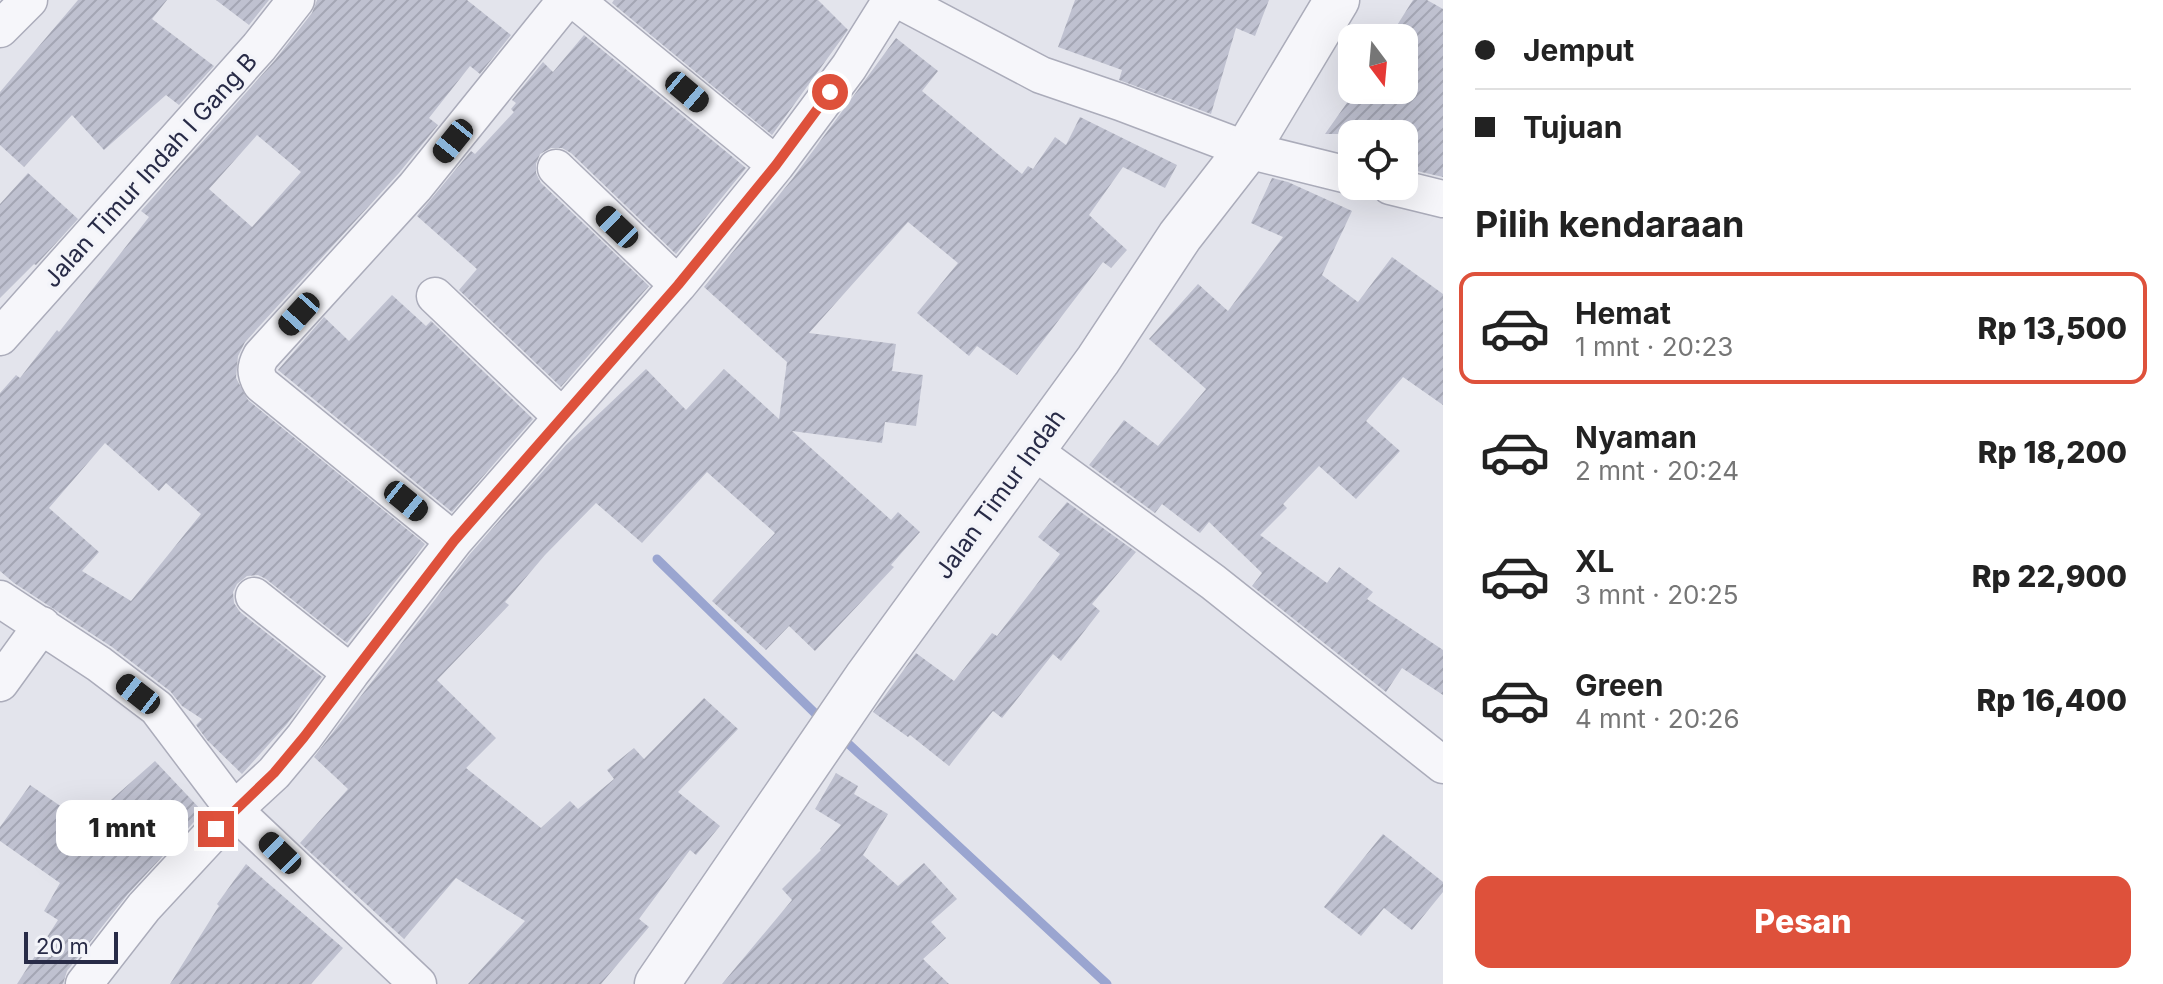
<!DOCTYPE html>
<html lang="id">
<meta charset="utf-8">
<style>
:root{--surface:#fff;--page:#f2f2f2;--text:#222;--muted:#767676;--line:#e0e0e0;--accent:#de513b}
body{margin:0;font-family:Inter,sans-serif;background:var(--page);color:var(--text);height:100vh;display:flex;flex-direction:column;font-size:30px;white-space:nowrap}
*{box-sizing:border-box;margin:0}
p{font-size:26px;color:var(--muted)}
.icon{flex:none;width:44px;height:44px;fill:none;stroke:currentColor;stroke-width:2;stroke-linecap:round;stroke-linejoin:round}
.map{position:relative;flex:1;overflow:hidden}
.sheet{display:flex;flex-direction:column;background:var(--surface);width:720px}
.sheet>*{flex:none}
.guide{display:grid;align-content:center;height:176px;padding:0 32px;background:var(--surface)}
.needle{width:52px;rotate:164deg}
.tools{position:absolute;left:1338px;top:24px;display:grid;gap:16px}
.tools a{display:grid;place-items:center;width:80px;height:80px;border-radius:16px;background:var(--surface);box-shadow:0 8px 32px #0002;font-size:40px}
.scale{position:absolute;left:24px;bottom:20px;width:94px;box-sizing:border-box;padding-left:8px;border:4px solid #282b47;border-top:0;font-size:22px;line-height:28px;white-space:nowrap;color:#282b47;-webkit-text-stroke:6px #f3f4f9;paint-order:stroke}
.end{position:absolute;width:36px;height:36px;margin:-18px;border:10px solid #de513b;background:#fff;box-shadow:0 0 0 4px #fff}
.from{border-radius:50%}
.bubble{position:absolute;height:56px;border-radius:16px;background:var(--surface);box-shadow:0 8px 32px #0002;font-size:26px;font-weight:800;line-height:56px;text-align:center}
.car{position:absolute;width:24px;height:48px;margin:-24px -12px;border-radius:10px;box-shadow:0 0 6px 2px #0007;background:linear-gradient(#222 24%,#8ab4d8 0 40%,#222 0 76%,#8ab4d8 0 86%,#222 0)}
.guide b{display:flex;align-items:center;gap:28px;height:76px;font-size:30px}
.guide b+b{border-top:2px solid var(--line)}
.guide i{width:20px;height:20px;background:var(--text)}
ul{padding:0;list-style:none}
li{display:flex;align-items:center;gap:24px;height:112px;margin:0 16px 12px;padding:0 16px;border:4px solid transparent;border-radius:16px}
li div{flex:1}
li b{display:block;font-size:30px}
li em{font-style:normal;font-weight:800}
li.on{border-color:var(--accent)}
li>.icon{width:72px;height:72px;stroke-width:1.5}
h2{padding:0 32px;font-size:36px;line-height:96px}
.action{display:flex;gap:16px;margin-top:auto;padding:16px 32px}
.action a{flex:1;height:92px;border-radius:16px;background:var(--accent);color:#fff;font-size:32px;font-weight:800;line-height:92px;text-align:center}
main{display:flex;flex:1;min-height:0}
.map>svg:first-child{display:block}
.lines{fill:none;stroke-linecap:round;stroke-linejoin:round}
.stream{stroke:#9aa5d0;stroke-width:9}
.building{fill:url(#building-hatch);fill-rule:evenodd}
.minor-casing{stroke:#abacba;stroke-width:39}
.tertiary-casing{stroke:#abacba;stroke-width:47}
.minor{stroke:#f6f6fa;stroke-width:36}
.tertiary{stroke:#f6f6fa;stroke-width:44}
.route{stroke:#de513b;stroke-width:10}
.labels{text-anchor:middle;dominant-baseline:central;stroke-width:7;stroke-linejoin:round;paint-order:stroke}
.street-label{font-size:24px;fill:#282b47;stroke:#f3f4f9}
</style>
<main>
<div class="map">
<svg width="1443" height="984" viewBox="0 0 1443 984">
<defs>
<pattern id="building-hatch" width="6" height="6" patternUnits="userSpaceOnUse" patternTransform="scale(2)"><rect width="6" height="6" fill="#bfc1d0"/><path d="M-1 1l2-2M0 6l6-6M5 7l2-2" fill="none" stroke="#a4a6b4"/></pattern>
</defs>
<rect width="100%" height="100%" fill="#e3e4ec"/>
<g class="lines">
<!-- stream -->
<path class="stream" d="M 657,559 L 823,721
M 840,736 L 1107,984"/>
</g>
<!-- building -->
<path class="building" d="M 78,0 L 167,0 L 152,19 L 214,66 L 179,105 L 166,95 L 104,150 L 72,115 L 24,167 L 0,145 L 0,92 Z
M 216,0 L 269,0 L 249,25 Z
M 317,0 L 467,0 L 511,35 L 480,74 L 470,66 L 429,118 L 438,125 L 399,173 L 245,342 L 238,356 L 236,378 L 248,400 L 425,544 L 347,643 L 266,579 L 258,575 L 247,576 L 237,584 L 233,592 L 234,603 L 240,612 L 322,677 L 287,724 L 242,774 L 207,740 L 196,725 L 202,719 L 182,706 L 170,691 L 112,647 L 14,583 L 0,571 L 0,393 L 16,375 L 20,378 L 57,330 L 59,332 L 149,217 L 141,211 L 275,60 L 312,13 ZM 257,135 L 301,172 L 252,227 L 209,189 ZM 105,443 L 159,491 L 166,483 L 201,514 L 131,601 L 82,571 L 99,552 L 49,508 Z
M 614,0 L 818,0 L 848,30 L 772,135 L 612,3 Z
M 1075,0 L 1269,0 L 1255,36 L 1236,28 L 1211,114 L 1119,80 L 1122,70 L 1058,47 Z
M 1413,0 L 1427,0 L 1443,9 L 1443,177 L 1404,168 L 1404,134 L 1325,134 L 1356,90 L 1404,90 L 1404,38 L 1389,38 Z
M 584,35 L 746,168 L 676,254 L 571,153 L 562,148 L 551,148 L 540,154 L 536,164 L 536,173 L 541,183 L 649,286 L 561,387 L 459,290 L 477,269 L 417,216 L 471,151 L 475,154 L 514,112 L 511,109 L 516,103 L 512,100 L 543,62 L 553,72 Z
M 896,38 L 938,71 L 922,91 L 1022,174 L 1028,166 L 1033,169 L 1055,137 L 1066,145 L 1080,117 L 1177,165 L 1165,188 L 1123,167 L 1089,215 L 1127,250 L 1111,268 L 1103,262 L 1017,375 L 977,346 L 969,356 L 917,313 L 958,263 L 908,222 L 809,333 L 896,344 L 892,371 L 923,375 L 916,426 L 885,422 L 882,443 L 792,431 L 891,520 L 898,512 L 920,532 L 891,565 L 894,567 L 815,651 L 789,626 L 766,650 L 712,601 L 775,533 L 707,472 L 642,543 L 596,503 L 545,555 L 505,602 L 509,605 L 437,680 L 496,738 L 466,768 L 541,828 L 570,801 L 578,809 L 614,779 L 607,770 L 634,748 L 644,759 L 704,698 L 738,729 L 678,792 L 720,826 L 696,855 L 690,850 L 639,919 L 649,927 L 601,984 L 468,984 L 525,921 L 456,878 L 404,939 L 300,843 L 348,789 L 314,757 L 470,554 L 566,445 L 646,369 L 686,410 L 724,369 L 779,419 L 787,362 L 704,287 L 793,178 Z
M 28,173 L 78,219 L 36,265 L 34,264 L 0,298 L 0,204 Z
M 1272,178 L 1288,182 L 1352,211 L 1322,275 L 1358,302 L 1392,257 L 1443,294 L 1443,405 L 1403,377 L 1366,421 L 1400,451 L 1356,499 L 1319,466 L 1283,504 L 1287,508 L 1260,535 L 1327,583 L 1339,567 L 1373,592 L 1367,599 L 1443,650 L 1443,695 L 1402,668 L 1386,692 L 1252,586 L 1262,573 L 1209,522 L 1200,533 L 1162,504 L 1155,513 L 1089,465 L 1124,420 L 1158,446 L 1206,389 L 1149,339 L 1198,284 L 1228,311 L 1283,237 L 1251,223 Z
M 392,295 L 426,326 L 431,321 L 533,419 L 452,512 L 278,370 L 324,317 L 349,341 Z
M 1067,502 L 1136,552 L 1092,604 L 1100,611 L 1061,661 L 1053,654 L 1002,718 L 993,711 L 949,766 L 910,735 L 908,737 L 873,712 L 916,653 L 954,681 L 992,633 L 997,636 L 1060,554 L 1038,537 Z
M 155,761 L 203,812 L 128,894 L 67,971 L 63,984 L 17,984 L 58,920 L 44,911 L 60,883 L 0,841 L 0,827 L 30,785 L 85,823 Z
M 836,773 L 858,786 L 854,794 L 888,814 L 863,855 L 898,886 L 924,863 L 957,899 L 931,922 L 946,938 L 923,959 L 949,984 L 722,984 L 792,900 L 782,889 L 821,850 L 820,849 L 841,825 L 815,809 Z
M 1383,834 L 1443,882 L 1443,892 L 1412,930 L 1384,908 L 1361,936 L 1324,907 Z
M 246,864 L 343,948 L 311,984 L 170,984 L 219,906 L 217,904 Z"/>
<g class="lines">
<!-- minor casing -->
<g class="minor-casing">
<path id="minor" d="M 575,0 L 776,165
M 899,0 L 1041,75 L 1120,102 L 1247,150 L 1352,176
M 0,29 L 29,0
M 556,168 L 678,285
M 1390,186 L 1443,199
M 435,296 L 561,416
M 0,337 L 259,47 L 296,0
M 1031,449 L 1213,582 L 1443,765
M 454,541 L 261,384 C 255,373 255,367 261,356 L 415,187 L 566,0
M 254,596 L 351,673
M 0,599 L 99,664 L 157,708 L 234,810 L 418,984
M 0,683 L 42,625
M 84,984 L 144,907 L 234,810 L 274,773 L 304,737 L 351,673 L 454,541 L 678,285 L 776,165 L 849,67 L 891,0"/>
</g>
<!-- tertiary casing -->
<g class="tertiary-casing">
<path id="tertiary" d="M 657,984 L 867,677 L 1098,360 L 1180,236 L 1247,150 L 1337,0"/>
</g>
<!-- minor -->
<use href="#minor" class="minor"/>
<!-- tertiary -->
<use href="#tertiary" class="tertiary"/>
</g>
<g class="lines">
<!-- route -->
<path class="route" d="M 216,829 L 274,773 L 304,737 L 454,541 L 678,285 L 776,165 L 830,92"/>
</g>
<g class="labels">
<!-- street labels -->
<g class="street-label">
<text transform="translate(150 170) rotate(-48)">Jalan Timur Indah I Gang B</text>
<text transform="translate(1000 494) rotate(-54)">Jalan Timur Indah</text>
</g>
</g>
</svg>
<div class="tools">
<a><svg class="needle" viewBox="-14 -14 28 28"><path d="M0-13l5 13h-10z" fill="#e53935"/><path d="M0 13l5-13h-10z" fill="#767676"/></svg></a>
<a><svg class="icon" aria-label="locate" viewBox="0 0 24 24"><circle cx="12" cy="12" r="6"/><path d="M12 2v4M12 18v4M2 12h4M18 12h4"/></svg></a>
</div>
<div class="scale">20 m</div>
<i class="end from" style="left:830px;top:92px"></i>
<i class="end" style="left:216px;top:829px"></i>
<div class="bubble" style="left:56px;top:800px;width:132px">1 mnt</div>
<i class="car" style="left:687px;top:92px;rotate:130deg"></i>
<i class="car" style="left:453px;top:141px;rotate:219deg"></i>
<i class="car" style="left:617px;top:227px;rotate:314deg"></i>
<i class="car" style="left:299px;top:314px;rotate:222deg"></i>
<i class="car" style="left:406px;top:501px;rotate:129deg"></i>
<i class="car" style="left:138px;top:694px;rotate:308deg"></i>
<i class="car" style="left:280px;top:853px;rotate:314deg"></i>
</div>
<section class="sheet">
<div class="guide">
<b><i class="from"></i>Jemput</b>
<b><i></i>Tujuan</b>
</div>
<h2>Pilih kendaraan</h2>
<ul>
<li class="on"><svg class="icon" aria-label="car" viewBox="0 0 24 24"><path d="M5 17H2v-5l4-1 3-4h7l3 4 3 1v5h-3M9 17h6M6 11h13"/><circle cx="7" cy="17" r="2"/><circle cx="17" cy="17" r="2"/></svg><div><b>Hemat</b><p>1 mnt · 20:23</p></div><em>Rp 13,500</em></li>
<li><svg class="icon" aria-label="car" viewBox="0 0 24 24"><path d="M5 17H2v-5l4-1 3-4h7l3 4 3 1v5h-3M9 17h6M6 11h13"/><circle cx="7" cy="17" r="2"/><circle cx="17" cy="17" r="2"/></svg><div><b>Nyaman</b><p>2 mnt · 20:24</p></div><em>Rp 18,200</em></li>
<li><svg class="icon" aria-label="car" viewBox="0 0 24 24"><path d="M5 17H2v-5l4-1 3-4h7l3 4 3 1v5h-3M9 17h6M6 11h13"/><circle cx="7" cy="17" r="2"/><circle cx="17" cy="17" r="2"/></svg><div><b>XL</b><p>3 mnt · 20:25</p></div><em>Rp 22,900</em></li>
<li><svg class="icon" aria-label="car" viewBox="0 0 24 24"><path d="M5 17H2v-5l4-1 3-4h7l3 4 3 1v5h-3M9 17h6M6 11h13"/><circle cx="7" cy="17" r="2"/><circle cx="17" cy="17" r="2"/></svg><div><b>Green</b><p>4 mnt · 20:26</p></div><em>Rp 16,400</em></li>
</ul>
<div class="action"><a>Pesan</a></div>
</section>
</main>
